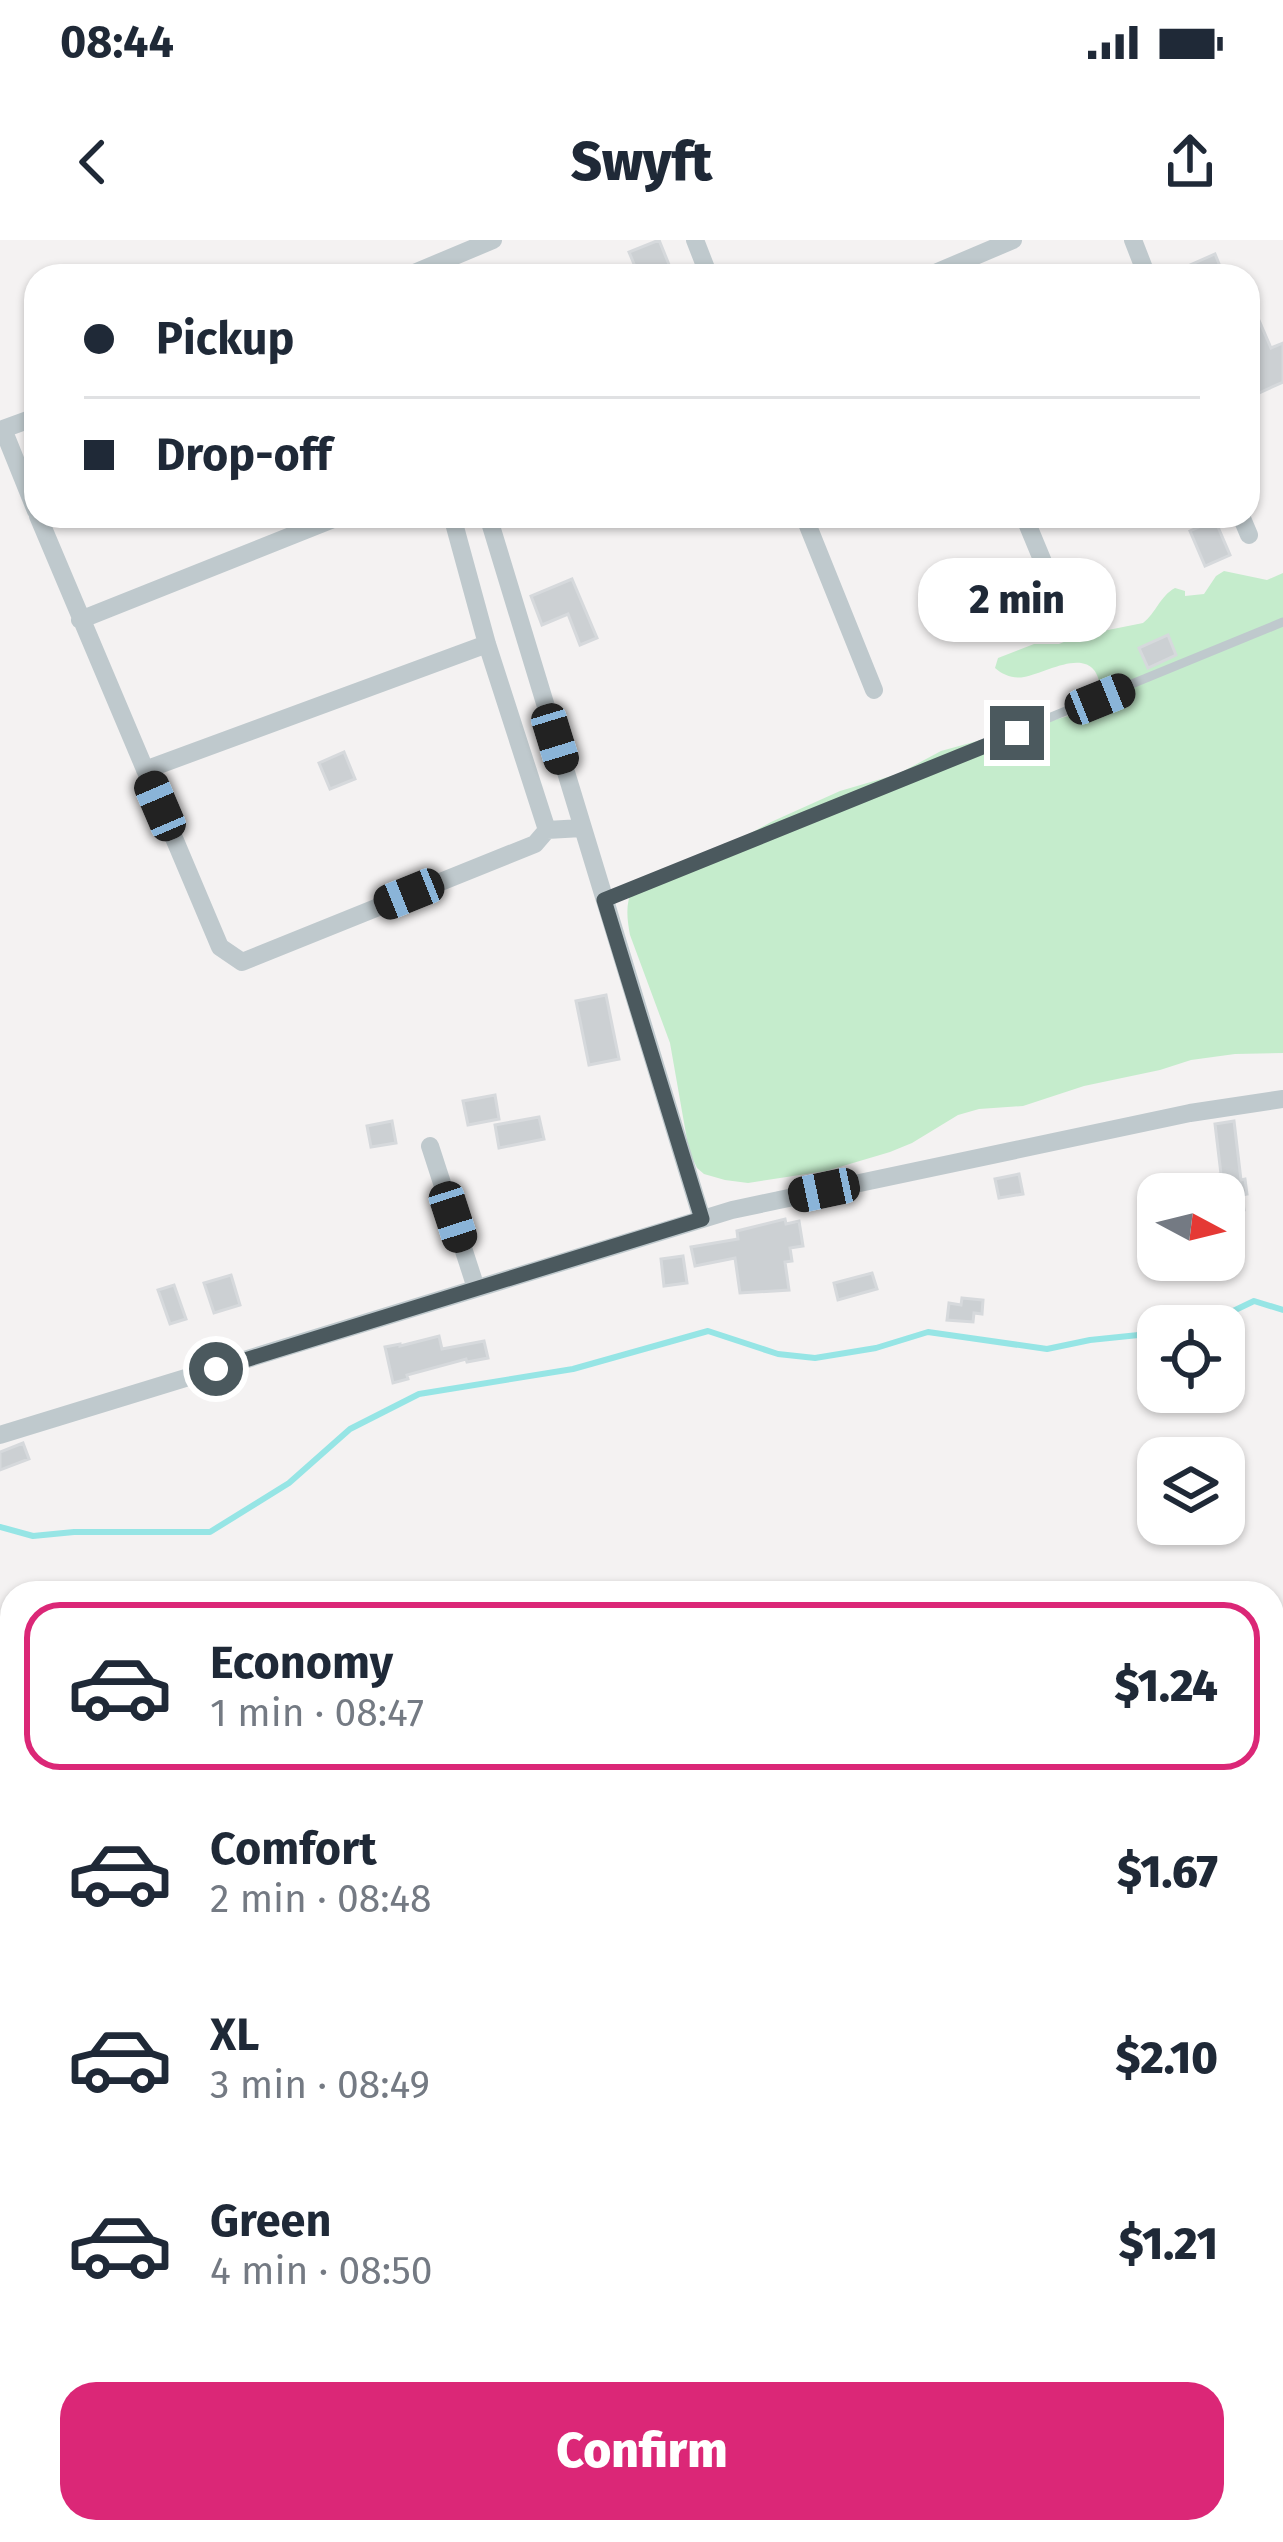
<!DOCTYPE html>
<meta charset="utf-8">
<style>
:root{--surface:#fff;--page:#f2f2f3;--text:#1f2937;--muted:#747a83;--line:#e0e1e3;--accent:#db2777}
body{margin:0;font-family:"Fira Sans",sans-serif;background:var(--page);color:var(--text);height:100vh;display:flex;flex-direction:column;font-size:45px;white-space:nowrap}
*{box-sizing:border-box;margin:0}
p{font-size:39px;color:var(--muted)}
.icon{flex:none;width:66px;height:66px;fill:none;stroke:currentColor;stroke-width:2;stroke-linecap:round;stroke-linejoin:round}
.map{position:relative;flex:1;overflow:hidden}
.side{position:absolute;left:0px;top:1341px;width:1284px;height:963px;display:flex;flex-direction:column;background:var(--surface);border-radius:36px 36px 0 0;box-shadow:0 3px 9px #0004}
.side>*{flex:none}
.guide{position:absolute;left:24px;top:24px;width:1236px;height:264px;border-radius:36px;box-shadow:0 3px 9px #0004;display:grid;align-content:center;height:264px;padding:0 60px;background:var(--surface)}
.needle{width:78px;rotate:97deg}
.buttons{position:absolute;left:1137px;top:933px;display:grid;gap:24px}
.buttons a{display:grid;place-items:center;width:108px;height:108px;border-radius:24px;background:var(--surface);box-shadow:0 3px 9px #0004;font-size:60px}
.end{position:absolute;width:54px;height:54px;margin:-27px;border:15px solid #4b595e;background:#fff;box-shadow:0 0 0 6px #fff}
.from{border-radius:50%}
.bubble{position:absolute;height:84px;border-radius:36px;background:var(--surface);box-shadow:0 3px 9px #0004;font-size:39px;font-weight:800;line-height:84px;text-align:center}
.car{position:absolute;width:36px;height:72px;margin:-36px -18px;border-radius:15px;box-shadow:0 0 9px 3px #0007;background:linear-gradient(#222 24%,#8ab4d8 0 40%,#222 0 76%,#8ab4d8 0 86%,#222 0)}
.guide b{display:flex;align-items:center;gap:42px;height:114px;font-size:45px}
.guide b+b{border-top:3px solid var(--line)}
.guide i{width:30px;height:30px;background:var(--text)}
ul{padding:21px 0 0;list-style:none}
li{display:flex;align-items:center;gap:36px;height:168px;margin:0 24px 18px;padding:0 36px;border:6px solid transparent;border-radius:36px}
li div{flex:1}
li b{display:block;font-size:45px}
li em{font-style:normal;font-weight:800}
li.selected{border-color:var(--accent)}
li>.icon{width:108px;height:108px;stroke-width:1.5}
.action{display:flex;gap:24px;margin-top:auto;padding:24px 60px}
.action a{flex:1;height:138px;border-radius:36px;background:var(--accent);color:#fff;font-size:48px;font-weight:800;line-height:138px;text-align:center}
.status{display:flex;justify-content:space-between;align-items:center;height:84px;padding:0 60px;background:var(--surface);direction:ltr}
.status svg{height:33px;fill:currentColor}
header{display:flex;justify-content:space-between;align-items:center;height:156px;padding:0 60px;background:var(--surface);font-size:54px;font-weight:800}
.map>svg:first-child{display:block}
.green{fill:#c5eccc}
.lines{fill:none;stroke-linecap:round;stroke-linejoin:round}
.stream{stroke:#96e5e5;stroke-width:6}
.building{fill:#ccd0d3;stroke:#d6d9dc;stroke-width:3}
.path{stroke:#80c895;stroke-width:3;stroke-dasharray:9 6;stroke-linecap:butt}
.lane{stroke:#bfc9cd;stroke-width:9}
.street{stroke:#bfc9cd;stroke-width:18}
.route{stroke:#4b595e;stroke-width:15}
</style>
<div class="status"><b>08:44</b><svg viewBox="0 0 49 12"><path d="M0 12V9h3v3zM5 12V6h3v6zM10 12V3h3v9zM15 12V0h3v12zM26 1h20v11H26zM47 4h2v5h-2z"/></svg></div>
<header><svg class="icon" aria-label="back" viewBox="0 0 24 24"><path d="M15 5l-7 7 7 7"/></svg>Swyft<svg class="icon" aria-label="share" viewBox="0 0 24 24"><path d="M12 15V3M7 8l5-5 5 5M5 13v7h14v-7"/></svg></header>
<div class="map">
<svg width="1283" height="2302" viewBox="0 0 1283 2302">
<rect width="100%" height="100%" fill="#f4f2f2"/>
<!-- green -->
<path class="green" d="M 1224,331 L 1267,340 L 1283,333 L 1283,813 L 1235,814 L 1191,820 L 1160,830 L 1084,846 L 1023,866 L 979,869 L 958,875 L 912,903 L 890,912 L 826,931 L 748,943 L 725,940 L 704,934 L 697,928 L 689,911 L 670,803 L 630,695 C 627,679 625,663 633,648 L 724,608 L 771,582 L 840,551 L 898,534 L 941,511 L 1072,475 L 1081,470 L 1100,446 C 1094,402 1047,433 1024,437 C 1013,439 1003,435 995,428 L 998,418 L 1034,404 L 1059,404 L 1078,396 L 1143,383 C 1156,373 1160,356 1175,348 L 1185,351 L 1185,356 L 1204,354 L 1216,336 Z"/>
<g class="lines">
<!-- stream -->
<path class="stream" d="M 1202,1086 L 1254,1061 L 1283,1070
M 0,1287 L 33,1296 L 74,1292 L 210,1292 L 289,1243 L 350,1189 L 419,1154 L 573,1129 L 708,1091 L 778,1114 L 815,1118 L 876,1108 L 928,1092 L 1047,1109 L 1090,1100 L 1158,1093"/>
</g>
<!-- building -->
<path class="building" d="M 659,0 L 672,32 L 661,36 L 639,36 L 629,12 Z
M 1215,14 L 1224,36 L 1165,36 Z
M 1248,55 L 1271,108 L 1283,103 L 1283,142 L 1248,158 Z
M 1215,280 L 1230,315 L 1205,326 L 1190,291 Z
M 572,339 L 597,398 L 580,405 L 568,374 L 542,385 L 531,356 Z
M 1168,395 L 1176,415 L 1148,428 L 1139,408 Z
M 344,512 L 355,539 L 330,549 L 319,523 Z
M 606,755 L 619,819 L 589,825 L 576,761 Z
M 495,855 L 499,879 L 468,885 L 463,861 Z
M 539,877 L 544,899 L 499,908 L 495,885 Z
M 392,881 L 396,903 L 371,907 L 367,886 Z
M 1234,881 L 1241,940 L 1245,939 L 1247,954 L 1242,955 L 1244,970 L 1224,973 L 1224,954 L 1202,954 L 1200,937 L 1221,934 L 1215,884 Z
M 1019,934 L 1023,954 L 999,958 L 995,939 Z
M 785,979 L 786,984 L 799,981 L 803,1006 L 790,1008 L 792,1021 L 785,1022 L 789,1050 L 740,1053 L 735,1018 L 695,1026 L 691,1007 L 738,999 L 737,991 Z
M 683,1016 L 687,1043 L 664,1046 L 661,1019 Z
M 872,1033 L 877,1049 L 838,1060 L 834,1043 Z
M 231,1035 L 240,1065 L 214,1073 L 204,1043 Z
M 174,1045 L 186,1079 L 170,1084 L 158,1050 Z
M 962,1058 L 983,1060 L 982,1074 L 974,1073 L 973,1082 L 947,1080 L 949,1063 L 961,1065 Z
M 439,1096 L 442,1109 L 484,1101 L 488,1118 L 467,1122 L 466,1119 L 407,1135 L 408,1139 L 393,1143 L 385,1107 L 400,1104 L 400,1106 Z
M 23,1203 L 29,1219 L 0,1230 L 0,1212 Z"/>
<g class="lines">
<!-- path -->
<path class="path" d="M 1272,1460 L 1283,1462
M 1272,1877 L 1283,1880"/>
<!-- lane -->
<path class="lane" d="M 604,660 L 1283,382"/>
<!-- street -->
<path class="street" d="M 695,0 L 709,36
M 1133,0 L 1147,36
M 407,36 L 493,0
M 928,36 L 1013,0
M 36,177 L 3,189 L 36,271
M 38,276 L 220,707 L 242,722 L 535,604 L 547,590 L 582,588
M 452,276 L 487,404 L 547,590
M 488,276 L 702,979
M 804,276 L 874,450
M 1024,276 L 1058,358
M 1241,276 L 1249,295
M 80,380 L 341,276
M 145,530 L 487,404
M 430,906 L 476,1048
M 0,1195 L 732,970 L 1190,873 L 1283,859
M 0,1802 L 12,1795
M 0,2039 L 12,2032
M 1272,2080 L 1283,2082
M 0,2206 L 12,2228
M 0,2271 L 12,2264
M 1272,2290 L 1283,2292
M 48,2292 L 54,2302
M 437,2292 L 443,2302
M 848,2292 L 854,2302
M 363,2302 L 380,2292
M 783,2302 L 801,2292
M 1208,2302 L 1226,2292"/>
</g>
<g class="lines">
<!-- route -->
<path class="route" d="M 216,1129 L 702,979 L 604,660 L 1017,493"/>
</g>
</svg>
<div class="buttons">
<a><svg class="needle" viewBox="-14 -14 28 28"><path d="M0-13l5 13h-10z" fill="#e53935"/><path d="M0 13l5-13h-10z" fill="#747a83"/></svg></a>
<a><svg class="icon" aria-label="locate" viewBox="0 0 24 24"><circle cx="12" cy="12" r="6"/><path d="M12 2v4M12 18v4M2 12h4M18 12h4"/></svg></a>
<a><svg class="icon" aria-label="layers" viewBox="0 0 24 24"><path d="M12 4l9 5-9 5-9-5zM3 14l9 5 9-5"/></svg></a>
</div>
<i class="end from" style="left:216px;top:1129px"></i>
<i class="end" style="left:1017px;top:493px"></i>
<div class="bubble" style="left:918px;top:318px;width:198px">2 min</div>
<i class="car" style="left:1100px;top:459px;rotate:68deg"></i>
<i class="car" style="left:555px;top:499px;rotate:163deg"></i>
<i class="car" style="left:160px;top:566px;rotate:337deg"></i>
<i class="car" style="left:409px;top:654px;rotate:248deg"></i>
<i class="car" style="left:824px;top:950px;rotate:258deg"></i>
<i class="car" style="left:453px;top:977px;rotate:162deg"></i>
<div class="guide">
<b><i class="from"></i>Pickup</b>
<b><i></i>Drop-off</b>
</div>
<section class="side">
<ul>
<li class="selected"><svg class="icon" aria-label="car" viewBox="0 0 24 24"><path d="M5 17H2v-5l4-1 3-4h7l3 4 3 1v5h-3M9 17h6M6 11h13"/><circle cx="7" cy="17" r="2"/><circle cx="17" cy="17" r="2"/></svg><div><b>Economy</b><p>1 min · 08:47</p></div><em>$1.24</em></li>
<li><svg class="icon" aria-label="car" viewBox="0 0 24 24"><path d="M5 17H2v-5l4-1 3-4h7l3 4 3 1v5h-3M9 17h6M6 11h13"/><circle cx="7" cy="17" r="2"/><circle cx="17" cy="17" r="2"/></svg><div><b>Comfort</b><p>2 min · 08:48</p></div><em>$1.67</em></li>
<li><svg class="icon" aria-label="car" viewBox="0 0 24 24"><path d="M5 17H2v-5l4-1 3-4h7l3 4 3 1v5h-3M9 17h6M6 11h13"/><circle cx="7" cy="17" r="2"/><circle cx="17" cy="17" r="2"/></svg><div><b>XL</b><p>3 min · 08:49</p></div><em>$2.10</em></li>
<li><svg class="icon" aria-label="car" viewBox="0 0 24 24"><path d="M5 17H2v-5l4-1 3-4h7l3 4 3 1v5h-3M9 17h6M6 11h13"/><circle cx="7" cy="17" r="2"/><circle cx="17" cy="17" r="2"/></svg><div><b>Green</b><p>4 min · 08:50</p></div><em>$1.21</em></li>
</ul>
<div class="action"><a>Confirm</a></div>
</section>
</div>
